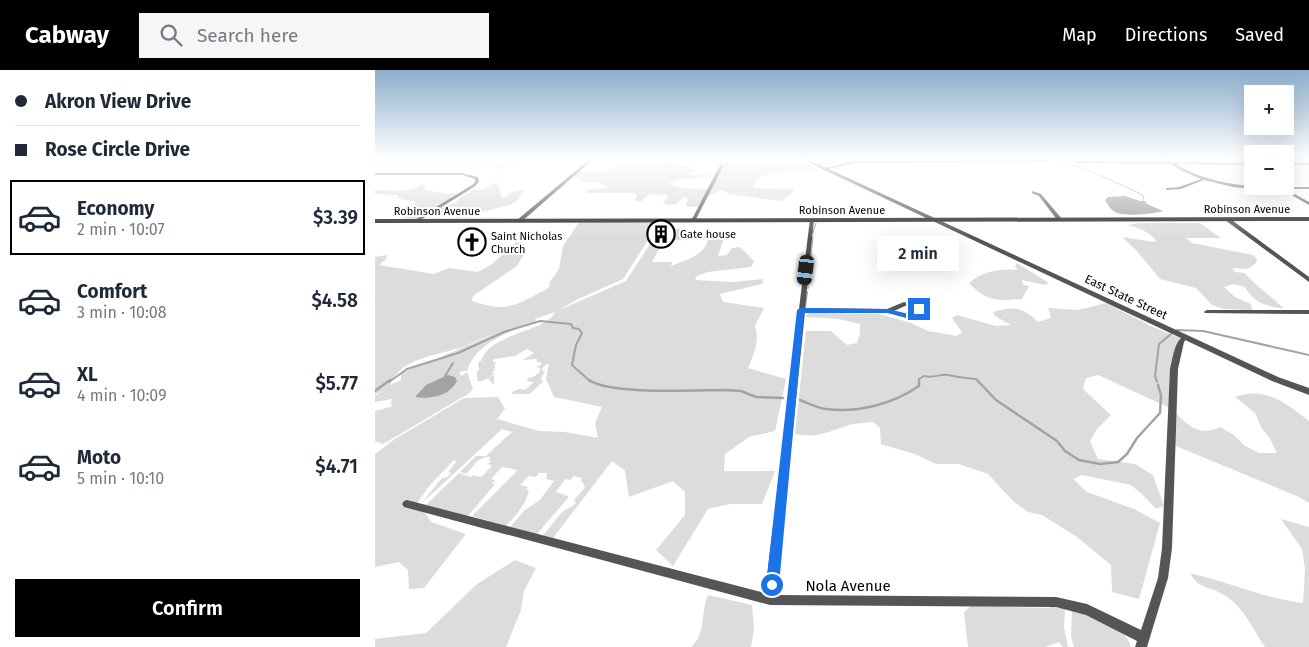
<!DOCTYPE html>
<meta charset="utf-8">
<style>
:root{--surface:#fff;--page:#f6f6f7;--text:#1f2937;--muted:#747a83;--line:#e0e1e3;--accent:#000}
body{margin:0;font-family:"Fira Sans",sans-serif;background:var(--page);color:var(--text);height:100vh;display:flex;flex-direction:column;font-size:19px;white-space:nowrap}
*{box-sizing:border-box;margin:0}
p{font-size:16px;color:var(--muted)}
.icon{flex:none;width:28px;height:28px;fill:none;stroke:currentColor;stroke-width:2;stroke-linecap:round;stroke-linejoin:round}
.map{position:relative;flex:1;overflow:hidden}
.sheet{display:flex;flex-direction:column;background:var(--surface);width:375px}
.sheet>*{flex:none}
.hud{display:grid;align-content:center;height:110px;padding:0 15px;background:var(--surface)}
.tools{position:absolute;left:869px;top:15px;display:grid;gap:10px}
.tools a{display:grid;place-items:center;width:50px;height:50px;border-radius:0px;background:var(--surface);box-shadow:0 5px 20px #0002;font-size:25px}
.end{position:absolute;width:22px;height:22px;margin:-11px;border:6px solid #1a73e8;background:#fff;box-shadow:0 0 0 2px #fff}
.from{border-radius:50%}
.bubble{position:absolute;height:35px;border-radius:0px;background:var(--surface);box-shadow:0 5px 20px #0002;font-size:16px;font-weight:600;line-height:35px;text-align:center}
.car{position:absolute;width:15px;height:30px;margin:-15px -8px;border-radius:6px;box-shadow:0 0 4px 1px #0007;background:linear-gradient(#222 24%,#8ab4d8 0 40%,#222 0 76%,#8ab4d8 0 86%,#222 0)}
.hud b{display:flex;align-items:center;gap:18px;height:48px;font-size:19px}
.hud b+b{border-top:1px solid var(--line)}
.hud i{width:12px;height:12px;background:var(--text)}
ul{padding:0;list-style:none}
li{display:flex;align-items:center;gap:15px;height:75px;margin:0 10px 8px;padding:0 5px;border:2px solid transparent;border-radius:0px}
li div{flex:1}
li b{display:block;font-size:19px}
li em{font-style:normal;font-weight:600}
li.active{border-color:var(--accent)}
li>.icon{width:45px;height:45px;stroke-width:1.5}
.button{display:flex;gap:10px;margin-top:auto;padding:10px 15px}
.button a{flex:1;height:58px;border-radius:0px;background:var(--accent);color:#fff;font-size:20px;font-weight:600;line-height:58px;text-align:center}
header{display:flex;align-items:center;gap:30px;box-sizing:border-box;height:70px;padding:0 25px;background:var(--accent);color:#fff}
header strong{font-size:24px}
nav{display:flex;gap:28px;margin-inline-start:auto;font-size:18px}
.search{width:350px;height:45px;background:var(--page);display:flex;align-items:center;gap:12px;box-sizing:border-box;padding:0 18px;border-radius:0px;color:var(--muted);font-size:19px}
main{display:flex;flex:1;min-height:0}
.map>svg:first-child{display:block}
.green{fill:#dcdcdc;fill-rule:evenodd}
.water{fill:#a3a3a3}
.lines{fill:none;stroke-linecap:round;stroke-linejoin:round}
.stream-far2{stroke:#a3a3a3;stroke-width:1}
.stream-far1{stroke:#a3a3a3;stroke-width:2}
.stream{stroke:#a3a3a3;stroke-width:2.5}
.minor{fill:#555;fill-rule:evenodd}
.tertiary{fill:#555;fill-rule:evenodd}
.secondary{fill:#222;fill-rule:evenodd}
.route{fill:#1a73e8}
.labels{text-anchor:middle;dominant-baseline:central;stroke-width:4;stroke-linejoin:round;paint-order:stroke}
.far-street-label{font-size:11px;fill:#000;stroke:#fff}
.far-poi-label{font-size:11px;fill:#000;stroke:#fff;text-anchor:start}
.street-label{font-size:12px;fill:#000;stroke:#fff}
.near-street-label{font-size:15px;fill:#000;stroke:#fff}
</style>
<header>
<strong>Cabway</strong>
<div class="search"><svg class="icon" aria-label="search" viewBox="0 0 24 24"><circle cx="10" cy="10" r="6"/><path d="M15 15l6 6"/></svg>Search here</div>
<nav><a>Map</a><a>Directions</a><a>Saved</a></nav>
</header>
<main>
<section class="sheet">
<div class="hud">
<b><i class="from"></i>Akron View Drive</b>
<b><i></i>Rose Circle Drive</b>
</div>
<ul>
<li class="active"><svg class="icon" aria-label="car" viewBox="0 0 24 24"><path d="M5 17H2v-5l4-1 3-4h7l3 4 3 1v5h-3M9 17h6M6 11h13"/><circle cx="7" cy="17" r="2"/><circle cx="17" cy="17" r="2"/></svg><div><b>Economy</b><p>2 min · 10:07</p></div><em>$3.39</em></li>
<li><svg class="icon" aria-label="car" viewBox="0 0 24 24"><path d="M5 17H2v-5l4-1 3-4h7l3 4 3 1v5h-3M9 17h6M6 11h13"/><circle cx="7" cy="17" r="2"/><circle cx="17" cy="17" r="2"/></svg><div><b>Comfort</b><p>3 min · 10:08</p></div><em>$4.58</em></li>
<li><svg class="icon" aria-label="car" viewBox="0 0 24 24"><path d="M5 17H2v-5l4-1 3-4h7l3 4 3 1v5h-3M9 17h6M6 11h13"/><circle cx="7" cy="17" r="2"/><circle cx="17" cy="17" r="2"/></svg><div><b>XL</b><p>4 min · 10:09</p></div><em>$5.77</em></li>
<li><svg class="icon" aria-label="car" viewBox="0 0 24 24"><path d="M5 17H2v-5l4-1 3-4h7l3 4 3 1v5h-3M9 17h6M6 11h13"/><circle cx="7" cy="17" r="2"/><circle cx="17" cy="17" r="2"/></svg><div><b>Moto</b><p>5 min · 10:10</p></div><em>$4.71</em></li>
</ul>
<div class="button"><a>Confirm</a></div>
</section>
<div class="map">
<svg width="934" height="577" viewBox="0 0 934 577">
<rect width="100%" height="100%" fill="#fff"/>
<!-- green -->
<path class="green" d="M 39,88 L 45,90 L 142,88 L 146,90 L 125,99 L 114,96 L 112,92 L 90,95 L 49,92 L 27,95 L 12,93 L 0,95 L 0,89 Z
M 254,88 L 323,89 L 326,91 L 293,92 L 297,95 L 318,97 L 320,100 L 312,105 L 332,103 L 338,107 L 305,109 L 293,114 L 308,118 L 333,119 L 323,137 L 313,137 L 311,134 L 313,129 L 309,127 L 301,134 L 292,135 L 288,133 L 293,128 L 292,125 L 275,124 L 265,132 L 259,130 L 262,126 L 260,123 L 211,123 L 215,119 L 234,118 L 226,113 L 205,111 L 207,109 L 232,107 L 198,108 L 203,102 C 223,103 240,103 254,88 Z
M 333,88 L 421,88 L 423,89 L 387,90 L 401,94 L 434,94 L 445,101 C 430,100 392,99 381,109 L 378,118 L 418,119 L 419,121 L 406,131 L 354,124 L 346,120 L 333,126 L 349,93 L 334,91 L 332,90 Z
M 119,113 L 123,113 L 126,127 L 129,128 L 137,122 L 150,120 L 142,130 L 135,135 L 82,148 L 79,144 L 67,142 L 66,138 L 82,132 L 83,129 L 98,120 L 109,119 Z
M 46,114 L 50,117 L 50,120 L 72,124 L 83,123 L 45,149 L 27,148 L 41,132 L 22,128 L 24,125 L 0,124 L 0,120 C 15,119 34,125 46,114 Z
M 205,151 L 284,153 L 248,209 L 203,229 L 182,241 L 251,211 L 277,171 L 287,174 L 277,192 L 297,192 L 296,196 C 310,190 330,186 333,169 L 284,171 L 292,160 C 302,158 310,157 317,166 L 350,165 L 343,186 L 352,185 L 357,178 L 365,177 L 379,191 L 376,197 L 333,202 L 322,206 L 320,210 L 357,212 L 388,209 L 387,214 L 345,224 L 348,232 L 389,238 L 380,256 C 385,270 379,284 373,298 L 411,309 L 400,361 L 374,367 L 350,384 L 349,401 L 400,401 L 387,434 L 355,434 L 333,439 L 298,496 L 281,480 L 310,445 L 310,422 L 298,411 L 254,427 L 250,401 L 237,391 L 178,468 L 168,465 L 169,464 L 188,441 L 198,436 L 201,432 L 199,430 L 210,417 L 206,410 L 207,408 L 199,406 L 195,410 L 190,409 L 181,422 L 193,426 L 193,428 L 162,464 L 135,457 L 150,440 L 165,430 L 179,411 L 171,409 L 172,403 L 164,403 L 161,407 L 154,406 L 145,415 L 153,417 L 151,419 L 154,420 C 151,435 141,445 131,456 L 97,446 L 140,403 L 142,400 L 127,397 L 116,409 L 120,410 L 117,413 L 120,414 L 93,446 L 51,435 L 84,403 L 96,407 L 98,405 L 106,407 L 117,396 L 113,394 L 116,391 L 114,390 L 115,387 C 104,385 99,396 92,403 L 96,405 L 85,402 L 101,386 L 111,386 L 137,362 L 127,359 L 46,434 L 67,408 L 72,407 L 76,403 L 73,402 L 81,392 L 79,390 L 54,416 L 40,436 L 47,438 L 56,452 L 91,464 L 49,518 L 34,519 L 33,500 L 24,492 L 0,497 L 0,384 L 20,369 L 89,328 L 123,327 L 130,339 L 122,349 L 164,361 L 190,362 L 223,368 L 220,353 L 227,337 L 179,327 L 171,309 L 174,293 L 167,298 L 167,300 L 170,302 L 166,308 L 168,313 L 165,314 L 155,324 L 138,324 L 137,322 L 144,319 L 150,320 L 159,312 L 152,311 L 153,308 L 160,306 L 165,301 L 165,298 L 161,297 L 166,295 L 166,292 L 162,292 L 162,289 L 148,290 L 159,283 L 152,279 L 140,286 L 119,289 L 118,292 L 121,292 L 119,296 L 121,296 L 118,299 L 121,299 L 117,302 L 119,304 L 113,307 L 119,305 L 119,314 L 118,314 L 113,308 L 107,311 L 102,311 L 102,301 L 104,300 L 103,292 L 106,291 C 114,263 172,262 180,242 L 160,249 L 161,251 C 136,262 102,271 92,301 L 87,301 L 84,303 L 87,306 L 92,302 L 98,319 L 93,324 L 15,370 L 8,374 L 0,371 L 0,341 L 18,336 L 16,334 L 17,329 L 0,332 L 0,326 L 10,320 L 0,325 L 0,187 L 12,185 L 11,189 L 4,195 L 59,204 L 74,198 L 103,202 L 117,194 L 142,172 L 149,174 L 148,186 L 142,196 L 98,226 L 97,231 C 133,243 138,236 170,220 L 175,216 L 174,213 L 184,199 L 188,176 ZM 119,264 L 68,286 L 69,288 L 65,290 L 61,289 L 26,303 L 26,310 L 15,315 C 26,287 62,286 87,277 C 98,273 108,267 119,264 Z
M 765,153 L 825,153 L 846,168 L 811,168 L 817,173 L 878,185 L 882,189 L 881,193 L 873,199 L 857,198 L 860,202 L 870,203 C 881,217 897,226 909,239 C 890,235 881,235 870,217 L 858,214 L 849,217 L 860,227 L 876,234 L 877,240 L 849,239 L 837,235 L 821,218 L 785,209 L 761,180 L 747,167 L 779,172 L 781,171 C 775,162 764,158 753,155 Z
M 642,193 L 674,213 L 670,215 L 647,210 L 648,215 L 654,216 L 647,229 C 623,231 612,232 594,213 C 607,201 627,198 643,200 L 640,197 Z
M 731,233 L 776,256 L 807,269 L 797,339 C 812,355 823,367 845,357 L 859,365 L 870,376 L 884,383 L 902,383 L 894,367 L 887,359 L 880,343 L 860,327 C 891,316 911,333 934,351 L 934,433 L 924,427 L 796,374 L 797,339 L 723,305 L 711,308 L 708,319 L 736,345 L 722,359 L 715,371 L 723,389 L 760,394 L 778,405 L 789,436 L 781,439 L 768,425 L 756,415 L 707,405 L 698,409 L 712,422 L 759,439 L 785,453 L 764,529 L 737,522 L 736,495 L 702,467 L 667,445 L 653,442 L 638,431 L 613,404 L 584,394 L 561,394 L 540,384 L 506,374 L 505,358 L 498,352 C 489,353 479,353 471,356 C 450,363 443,368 420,364 L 431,261 L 456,261 L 472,275 L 482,273 L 485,263 L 485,254 L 463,249 L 431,247 L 433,243 L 504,244 L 536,253 L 553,261 L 582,266 L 587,262 L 577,248 L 582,245 L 621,256 L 636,255 L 620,246 L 618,242 C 640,236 647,237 663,252 L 676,248 L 673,238 L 703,240 Z
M 906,449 L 934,457 L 934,577 L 890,577 C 878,559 868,536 849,525 C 834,515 825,521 815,503 C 853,512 889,528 928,533 L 930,499 L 927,479 Z
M 140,490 L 161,498 L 149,521 L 146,540 L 131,577 L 0,577 L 0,569 L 51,563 L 102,514 Z
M 333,525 L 377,535 L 379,559 L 376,577 L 316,577 C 332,564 325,542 333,525 Z
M 596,536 L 675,538 L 675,536 L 690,539 L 689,557 L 693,577 L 688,577 L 684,572 L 670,577 L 593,577 L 589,542 Z
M 697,541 C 718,547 749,553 756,577 L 699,577 L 696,567 Z"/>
<!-- water -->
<path class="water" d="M 750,126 L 765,131 L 770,131 L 772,134 L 788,141 C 778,144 749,147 740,142 C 736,140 732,134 730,130 L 733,127 Z
M 73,305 L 80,307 L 82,311 C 74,327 55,329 40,327 L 51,315 Z"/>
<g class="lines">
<!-- stream-far2 -->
<path class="stream-far2" d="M 676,88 L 713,100 L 764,123 L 769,127 L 768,130
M 438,163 L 441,153
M 436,186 L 438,167
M 433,210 L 435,188
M 433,212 L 433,219"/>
<!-- stream-far1 -->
<path class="stream-far1" d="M 430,237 L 432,222
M 802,260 L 828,261 L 934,285
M 70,306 L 78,293
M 14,312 L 32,299 L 83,283 L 129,262 L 165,251 L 196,254 L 198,258 L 204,259 L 207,263 L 201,275 L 197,295 L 216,312
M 544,312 L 544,309 L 549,306 C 560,309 565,303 573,305 C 583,307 591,308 601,309 L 604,312
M 782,312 L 780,306 L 784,274 L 796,264"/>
<!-- stream -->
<path class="stream" d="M 214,310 C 235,325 322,320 351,320 L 366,321 L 381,327 L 408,328
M 602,310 L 621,330 L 682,371 L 690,381 L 704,390 L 725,394 L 743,392 L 752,384 L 762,368 L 785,343 L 786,325 L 783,315
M 0,321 L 15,310
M 425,330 C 433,333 442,338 451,339 C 483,343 518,334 544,316 L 544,310"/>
<!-- minor -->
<path class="minor" d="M 216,88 L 220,88 L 146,152 L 142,152 L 142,150 Z
M 786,88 L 791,88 L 797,92 L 878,93 L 878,95 L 801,94 C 842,119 888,117 934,117 L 934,119 L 911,119 L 934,132 L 934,135 L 906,119 L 876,119 L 858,117 L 829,110 L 806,119 L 791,120 L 791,118 L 804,117 L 826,109 L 805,100 L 796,94 L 702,93 L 700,92 L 702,91 L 792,92 Z
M 672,90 L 674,91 L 673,92 L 479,93 L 449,100 L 447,99 L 479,91 Z
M 910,93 L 934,93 L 934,95 L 910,95 Z
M 347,94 L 349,95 L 320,151 L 316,152 L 316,151 L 345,95 Z
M 0,103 L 87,103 L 103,107 L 104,112 L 99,117 L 42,152 L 40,151 L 40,150 L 97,115 L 100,112 L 100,109 L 87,105 L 0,105 Z
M 657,121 L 666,124 L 687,149 L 687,151 L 683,151 L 664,126 L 657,123 Z
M 850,148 L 854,148 L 934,207 L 934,212 L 850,150 Z
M 435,149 L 439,150 L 430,238 L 512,239 L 529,232 L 544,236 L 548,243 L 544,247 L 535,249 L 513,243 L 430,242 L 401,525 L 681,527 L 712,534 L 766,560 L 783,508 L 787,478 L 795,299 C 798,288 799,271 810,265 L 813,267 L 809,272 L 803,299 L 797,478 L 793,508 L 772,577 L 760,577 L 762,571 L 711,545 L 681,537 L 395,535 L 29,437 L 27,434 L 29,431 L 32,430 L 390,523 L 424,241 L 423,240 L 424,239 ZM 530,236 L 540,238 L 542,243 C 535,247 526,243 519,241 Z
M 832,240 L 934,240 L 934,244 L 830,243 L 829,242 L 830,241 Z"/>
<!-- tertiary -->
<path class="tertiary" d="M 424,88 L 430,88 L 903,307 L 934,318 L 934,325 L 897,311 Z"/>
<!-- secondary -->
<path class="secondary" d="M 934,147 L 934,151 L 0,153 L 0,149 Z"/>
</g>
<!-- sky -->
<linearGradient id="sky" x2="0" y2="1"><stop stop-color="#8cadcc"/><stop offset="0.52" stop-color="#fff"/><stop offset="1" stop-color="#fff" stop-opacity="0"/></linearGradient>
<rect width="934" height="169" fill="url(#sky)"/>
<!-- route -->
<path class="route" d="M 542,237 L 547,237 L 548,245 L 539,249 L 513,243 L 429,243 L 404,515 L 402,519 L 397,521 L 393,519 L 391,515 L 422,240 L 426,238 L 513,239 L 538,245 L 541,244 Z"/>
<!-- icons -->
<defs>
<g id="building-ring" transform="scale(1.4375)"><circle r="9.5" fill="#fff" stroke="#000" stroke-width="1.5"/><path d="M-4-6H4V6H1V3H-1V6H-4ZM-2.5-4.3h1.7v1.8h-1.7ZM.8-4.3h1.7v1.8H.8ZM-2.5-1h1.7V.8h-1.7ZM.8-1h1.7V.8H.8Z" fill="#000"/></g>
<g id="church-ring" transform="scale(1.4375)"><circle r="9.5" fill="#fff" stroke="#000" stroke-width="1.5"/><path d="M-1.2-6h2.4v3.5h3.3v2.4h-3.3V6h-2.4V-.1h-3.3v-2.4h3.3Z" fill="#000"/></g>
</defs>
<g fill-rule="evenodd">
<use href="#building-ring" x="286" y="164"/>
<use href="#church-ring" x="97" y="172"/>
</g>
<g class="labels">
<!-- far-street labels -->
<g class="far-street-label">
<text x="872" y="139">Robinson Avenue</text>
<text x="467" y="140">Robinson Avenue</text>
<text x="62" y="141">Robinson Avenue</text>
</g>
<!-- far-poi labels -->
<g class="far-poi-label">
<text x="305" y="164">Gate house</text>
<text x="116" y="166">Saint Nicholas<tspan x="116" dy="13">Church</tspan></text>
</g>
<!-- street labels -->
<g class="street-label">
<text transform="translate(751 227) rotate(25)">East State Street</text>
</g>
<!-- near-street labels -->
<g class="near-street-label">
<text x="473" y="516">Nola Avenue</text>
</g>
</g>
</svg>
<div class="tools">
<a>+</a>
<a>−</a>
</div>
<i class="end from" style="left:397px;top:515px"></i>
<i class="end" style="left:544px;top:239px"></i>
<div class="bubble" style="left:502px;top:166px;width:82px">2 min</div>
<i class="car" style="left:431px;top:200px;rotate:187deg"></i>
</div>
</main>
